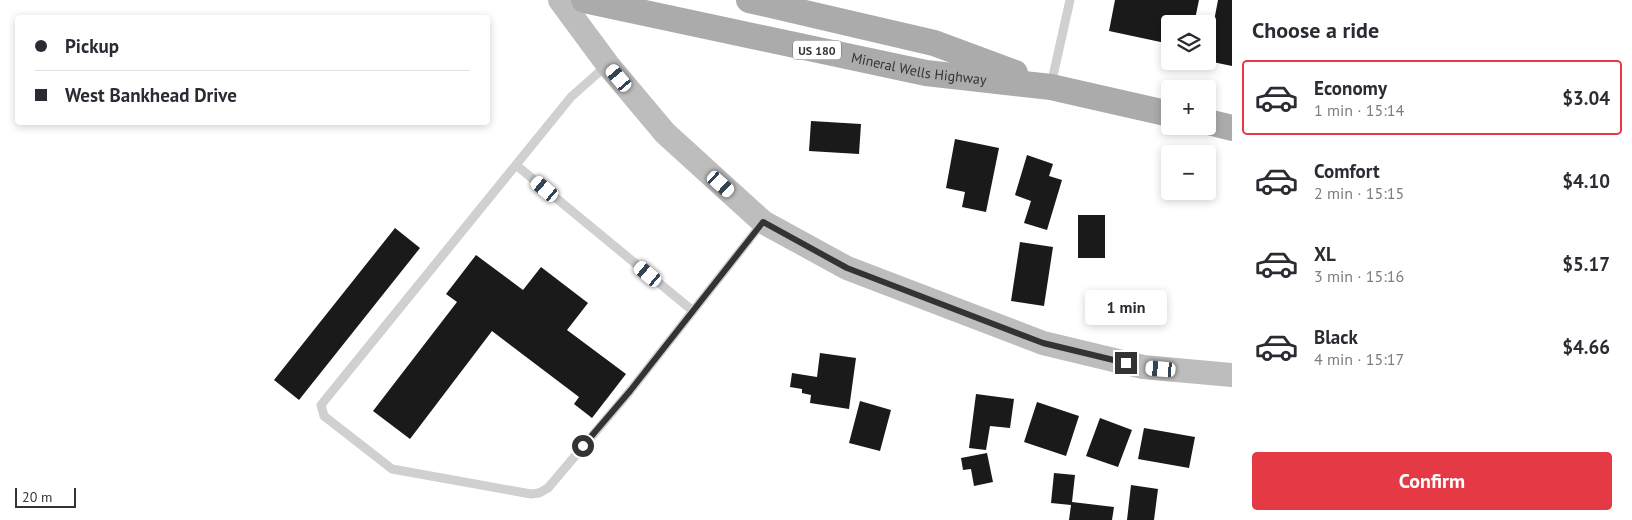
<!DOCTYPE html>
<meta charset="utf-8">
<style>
:root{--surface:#fff;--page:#f2f2f3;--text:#2b2b33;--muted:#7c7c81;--line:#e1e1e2;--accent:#e63946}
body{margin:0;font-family:"PT Sans",sans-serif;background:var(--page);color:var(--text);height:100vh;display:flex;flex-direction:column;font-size:19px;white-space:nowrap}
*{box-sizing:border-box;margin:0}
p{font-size:16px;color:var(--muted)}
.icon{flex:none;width:28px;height:28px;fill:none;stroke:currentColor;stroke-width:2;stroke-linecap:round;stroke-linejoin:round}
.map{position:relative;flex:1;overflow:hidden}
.panel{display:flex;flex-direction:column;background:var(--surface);width:400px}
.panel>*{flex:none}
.guide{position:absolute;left:15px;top:15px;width:475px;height:110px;border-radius:5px;box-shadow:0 2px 8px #0003;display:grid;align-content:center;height:110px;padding:0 20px;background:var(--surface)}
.buttons{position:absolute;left:1161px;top:15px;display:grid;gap:10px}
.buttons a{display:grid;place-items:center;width:55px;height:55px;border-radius:5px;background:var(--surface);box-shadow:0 2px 8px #0003;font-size:25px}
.scale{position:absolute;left:15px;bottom:12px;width:61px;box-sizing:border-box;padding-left:5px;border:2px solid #333;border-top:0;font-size:14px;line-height:18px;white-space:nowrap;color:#333;-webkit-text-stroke:4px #fff;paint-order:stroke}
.end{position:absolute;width:22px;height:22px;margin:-11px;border:6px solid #333;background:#fff;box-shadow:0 0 0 2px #fff}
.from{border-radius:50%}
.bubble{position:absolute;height:35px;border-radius:5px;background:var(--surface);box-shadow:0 2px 8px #0003;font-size:16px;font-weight:600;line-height:35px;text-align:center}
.car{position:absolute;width:15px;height:30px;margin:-15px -8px;border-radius:6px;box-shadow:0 0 4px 1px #0007;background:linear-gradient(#fff 24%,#345 0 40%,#fff 0 76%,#345 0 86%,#fff 0)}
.guide b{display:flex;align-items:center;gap:18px;height:48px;font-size:19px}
.guide b+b{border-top:1px solid var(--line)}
.guide i{width:12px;height:12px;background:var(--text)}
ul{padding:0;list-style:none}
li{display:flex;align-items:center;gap:15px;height:75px;margin:0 10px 8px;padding:0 10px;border:2px solid transparent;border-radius:5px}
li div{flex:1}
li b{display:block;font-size:19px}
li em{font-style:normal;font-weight:600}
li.active{border-color:var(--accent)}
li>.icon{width:45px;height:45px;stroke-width:1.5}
h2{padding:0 20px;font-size:22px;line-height:60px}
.cta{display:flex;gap:10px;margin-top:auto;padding:10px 20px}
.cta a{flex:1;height:58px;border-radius:5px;background:var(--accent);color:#fff;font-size:20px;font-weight:600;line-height:58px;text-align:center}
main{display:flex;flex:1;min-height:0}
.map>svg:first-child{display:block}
.building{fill:#1a1a1a}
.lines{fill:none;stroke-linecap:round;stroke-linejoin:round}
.lane{stroke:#d0d0d0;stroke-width:9}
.secondary{stroke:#bdbdbd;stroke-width:24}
.primary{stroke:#ababab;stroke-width:26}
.route{stroke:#333;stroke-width:6}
.labels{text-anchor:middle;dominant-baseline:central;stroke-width:5;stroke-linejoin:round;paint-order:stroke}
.shield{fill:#fff;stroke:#707070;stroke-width:1}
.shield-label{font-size:12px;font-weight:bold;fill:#333}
.street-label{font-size:14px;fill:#333;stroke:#fff}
</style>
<main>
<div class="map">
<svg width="1232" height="520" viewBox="0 0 1232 520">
<rect width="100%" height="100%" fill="#fff"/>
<!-- building -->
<path class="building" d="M 1115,0 L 1199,0 L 1194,24 L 1170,24 L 1170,44 L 1109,31 Z
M 1218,0 L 1232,0 L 1232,66 L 1208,61 L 1208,53 Z
M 811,121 L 861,124 L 859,154 L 809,151 Z
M 955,139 L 999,148 L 986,212 L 962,207 L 965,192 L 946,188 Z
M 1027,155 L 1053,164 L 1049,176 L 1062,180 L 1047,230 L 1024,223 L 1031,201 L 1015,195 Z
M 1078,215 L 1105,215 L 1105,258 L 1078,258 Z
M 395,228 L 420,248 L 299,400 L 274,380 Z
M 1020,242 L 1053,247 L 1044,306 L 1011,301 Z
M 476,255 L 523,290 L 541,267 L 588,303 L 567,330 L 626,374 L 592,418 L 574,404 L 579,397 L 492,331 L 410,439 L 373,411 L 457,302 L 446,294 Z
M 820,353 L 856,358 L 849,409 L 810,403 L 811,395 L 802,393 L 802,389 L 790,387 L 792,373 L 817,377 Z
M 976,394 L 1014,399 L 1010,428 L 990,426 L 986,450 L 969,448 Z
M 860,401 L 891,410 L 880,451 L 849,443 Z
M 1037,402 L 1079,416 L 1066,456 L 1024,442 Z
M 1100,418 L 1132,430 L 1118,467 L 1086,456 Z
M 1144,428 L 1195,437 L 1189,468 L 1138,459 Z
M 987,453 L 993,482 L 974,486 L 971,469 L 963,470 L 961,458 Z
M 1054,473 L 1075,475 L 1072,502 L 1114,507 L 1112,520 L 1069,520 L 1071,505 L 1051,503 Z
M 1131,485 L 1158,489 L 1154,520 L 1127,520 Z"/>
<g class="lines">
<!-- lane -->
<path class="lane" d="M 607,65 L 571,97 L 321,405 L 324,416 L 392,469 L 531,494 L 539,493 L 548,488 L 630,391 L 763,222
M 1051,85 L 1070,0
M 516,165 L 693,311"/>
<!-- secondary -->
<path class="secondary" d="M 560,0 L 608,65 L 665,133 L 763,222 L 847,268 L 1043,343 L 1143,367 L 1232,375"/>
<!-- primary -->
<g class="primary">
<path id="s1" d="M 584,0 L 926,73 L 1051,87 L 1170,114"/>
<path d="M 749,0 L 934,43 L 1015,73"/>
<path d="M 1208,122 L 1232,128"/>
</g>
</g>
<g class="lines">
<!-- route -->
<path class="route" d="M 583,446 L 630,391 L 763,222 L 847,268 L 1043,343 L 1126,363"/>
</g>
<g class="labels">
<!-- shield labels -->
<rect class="shield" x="793" y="40.5" width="48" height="19" rx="4"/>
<g class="shield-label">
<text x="817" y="50">US 180</text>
</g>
<!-- street labels -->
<g class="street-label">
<text stroke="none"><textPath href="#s1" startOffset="342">Mineral Wells Highway</textPath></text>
</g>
</g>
</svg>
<div class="buttons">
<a><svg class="icon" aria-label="layers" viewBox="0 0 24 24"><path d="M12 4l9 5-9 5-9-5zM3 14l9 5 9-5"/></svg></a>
<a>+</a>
<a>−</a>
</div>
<div class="scale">20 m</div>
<i class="end from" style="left:583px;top:446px"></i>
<i class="end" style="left:1126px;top:363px"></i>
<div class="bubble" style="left:1085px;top:290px;width:82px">1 min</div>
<i class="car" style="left:619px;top:78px;rotate:320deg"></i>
<i class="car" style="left:721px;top:184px;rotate:132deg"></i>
<i class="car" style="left:545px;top:189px;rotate:310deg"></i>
<i class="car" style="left:648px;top:274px;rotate:310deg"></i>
<i class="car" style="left:1161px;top:369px;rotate:275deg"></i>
<div class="guide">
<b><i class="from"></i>Pickup</b>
<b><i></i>West Bankhead Drive</b>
</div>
</div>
<section class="panel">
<h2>Choose a ride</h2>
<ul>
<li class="active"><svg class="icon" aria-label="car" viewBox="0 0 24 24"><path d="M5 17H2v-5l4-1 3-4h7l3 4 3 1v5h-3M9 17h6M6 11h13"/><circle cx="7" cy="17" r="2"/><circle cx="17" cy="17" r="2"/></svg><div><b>Economy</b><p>1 min · 15:14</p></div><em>$3.04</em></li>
<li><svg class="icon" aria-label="car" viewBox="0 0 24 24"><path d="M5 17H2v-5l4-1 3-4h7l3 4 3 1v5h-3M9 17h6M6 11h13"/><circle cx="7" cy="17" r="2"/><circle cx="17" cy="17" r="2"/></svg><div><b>Comfort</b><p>2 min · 15:15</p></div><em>$4.10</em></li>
<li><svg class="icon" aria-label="car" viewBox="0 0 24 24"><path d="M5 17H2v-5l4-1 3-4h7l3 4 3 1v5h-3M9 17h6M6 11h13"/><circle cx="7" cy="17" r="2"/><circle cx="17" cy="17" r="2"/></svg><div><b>XL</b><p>3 min · 15:16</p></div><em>$5.17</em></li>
<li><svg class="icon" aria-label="car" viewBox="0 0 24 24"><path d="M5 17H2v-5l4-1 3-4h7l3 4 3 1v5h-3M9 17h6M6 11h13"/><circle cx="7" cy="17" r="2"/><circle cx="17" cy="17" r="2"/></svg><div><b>Black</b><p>4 min · 15:17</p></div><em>$4.66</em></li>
</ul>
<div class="cta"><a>Confirm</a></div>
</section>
</main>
